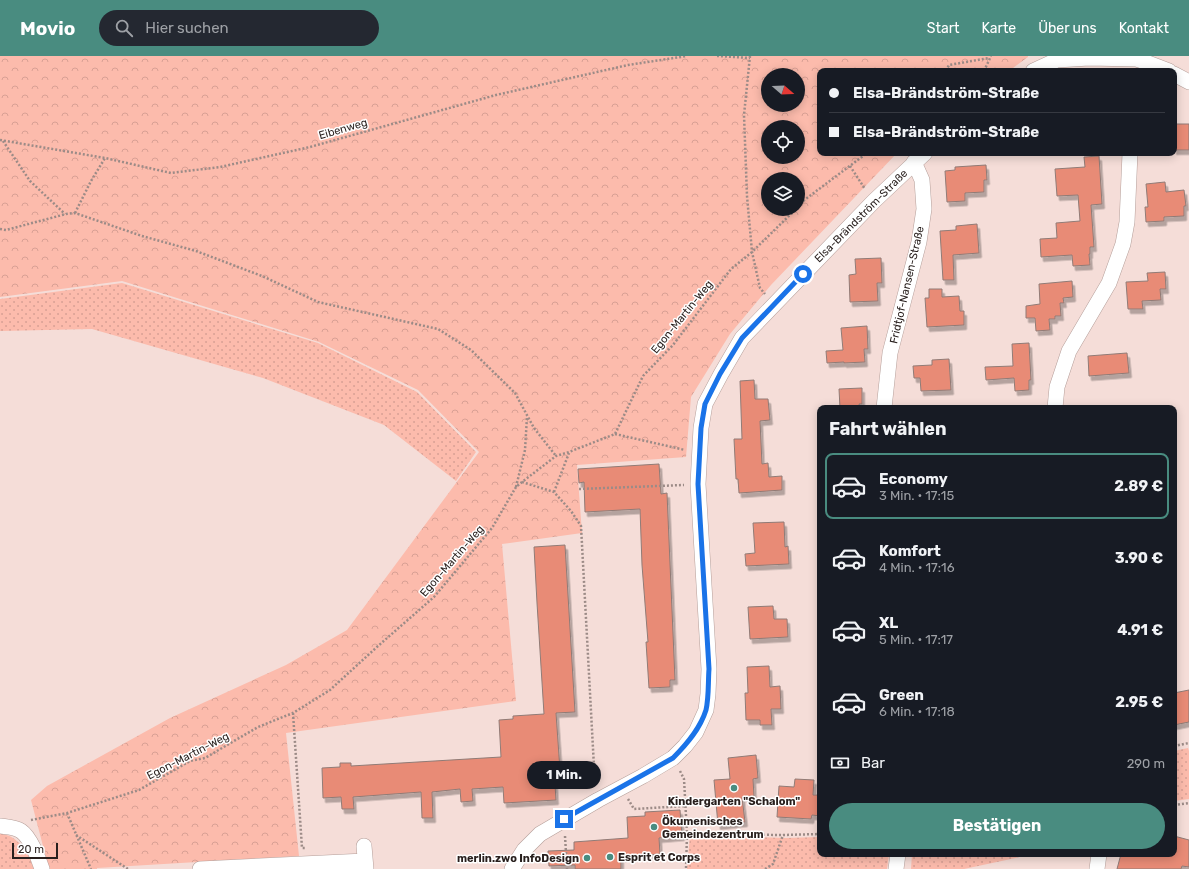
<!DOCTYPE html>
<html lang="de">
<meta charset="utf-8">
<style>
:root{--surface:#171b24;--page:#242831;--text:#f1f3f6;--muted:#9ea1a6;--line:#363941;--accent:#498c80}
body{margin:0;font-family:Rubik,sans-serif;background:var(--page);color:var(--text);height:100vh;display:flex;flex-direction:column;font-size:15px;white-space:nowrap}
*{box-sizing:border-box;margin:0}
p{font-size:13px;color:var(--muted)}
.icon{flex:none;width:22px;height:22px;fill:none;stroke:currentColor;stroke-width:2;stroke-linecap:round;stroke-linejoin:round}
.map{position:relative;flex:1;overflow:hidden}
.details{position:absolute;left:817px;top:349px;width:360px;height:452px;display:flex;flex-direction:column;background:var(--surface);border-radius:8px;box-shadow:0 2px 10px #0003}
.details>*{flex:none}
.hud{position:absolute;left:817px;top:12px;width:360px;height:88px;border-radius:8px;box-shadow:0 2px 10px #0003;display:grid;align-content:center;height:88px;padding:0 12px;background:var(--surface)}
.needle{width:26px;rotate:109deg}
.tools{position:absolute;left:761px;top:12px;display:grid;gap:8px}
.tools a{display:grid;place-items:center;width:44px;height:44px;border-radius:50%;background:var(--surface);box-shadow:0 2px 10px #0003;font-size:20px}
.scale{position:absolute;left:12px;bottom:10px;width:46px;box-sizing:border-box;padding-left:4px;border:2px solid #281f1d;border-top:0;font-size:11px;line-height:14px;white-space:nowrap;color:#281f1d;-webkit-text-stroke:3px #fff;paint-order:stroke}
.end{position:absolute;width:18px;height:18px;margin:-9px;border:5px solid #1a73e8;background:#fff;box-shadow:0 0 0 2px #fff}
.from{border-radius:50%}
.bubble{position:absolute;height:28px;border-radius:14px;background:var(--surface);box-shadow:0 2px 10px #0003;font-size:13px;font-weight:700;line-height:28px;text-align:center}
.hud b{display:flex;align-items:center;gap:14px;height:38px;font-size:15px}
.hud b+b{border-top:1px solid var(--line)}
.hud i{width:10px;height:10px;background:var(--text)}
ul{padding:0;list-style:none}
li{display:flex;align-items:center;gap:12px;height:66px;margin:0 8px 6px;padding:0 4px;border:2px solid transparent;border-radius:8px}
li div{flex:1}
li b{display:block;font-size:15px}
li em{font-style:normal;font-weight:700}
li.on{border-color:var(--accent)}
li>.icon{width:36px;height:36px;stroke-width:1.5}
h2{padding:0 12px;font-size:18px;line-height:48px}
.pay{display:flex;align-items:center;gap:10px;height:44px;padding:0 12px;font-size:15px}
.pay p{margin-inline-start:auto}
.action{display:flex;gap:8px;margin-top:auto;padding:8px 12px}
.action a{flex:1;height:46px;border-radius:24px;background:var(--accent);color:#fff;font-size:16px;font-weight:700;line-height:46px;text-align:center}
header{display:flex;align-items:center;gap:24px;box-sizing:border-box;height:56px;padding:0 20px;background:var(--accent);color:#fff}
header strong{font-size:19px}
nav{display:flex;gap:22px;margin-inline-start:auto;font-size:14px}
.search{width:280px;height:36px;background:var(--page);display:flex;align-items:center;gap:10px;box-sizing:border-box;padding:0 14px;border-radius:22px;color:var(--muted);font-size:15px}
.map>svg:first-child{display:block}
.green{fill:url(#green-dots)}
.forest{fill:url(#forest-crowns);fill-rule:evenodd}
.building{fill:#e88b76;stroke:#907b76;filter:url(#shadow)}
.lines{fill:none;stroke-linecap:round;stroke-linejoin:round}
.minor-casing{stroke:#b59f9a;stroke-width:16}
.path{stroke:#9c8b87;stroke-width:2.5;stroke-dasharray:2 2;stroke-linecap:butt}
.minor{stroke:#fff;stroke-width:15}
.route{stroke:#1a73e8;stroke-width:5}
.poi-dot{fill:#498c80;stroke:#fff;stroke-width:1.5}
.labels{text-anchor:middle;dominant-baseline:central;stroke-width:3;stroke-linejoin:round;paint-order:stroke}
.street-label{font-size:11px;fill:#281f1d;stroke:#fff}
.poi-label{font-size:11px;font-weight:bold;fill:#281f1d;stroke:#fff;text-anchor:start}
</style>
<header>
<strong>Movio</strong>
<div class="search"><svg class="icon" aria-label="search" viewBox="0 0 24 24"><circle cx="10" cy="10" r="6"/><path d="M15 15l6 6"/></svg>Hier suchen</div>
<nav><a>Start</a><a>Karte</a><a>Über uns</a><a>Kontakt</a></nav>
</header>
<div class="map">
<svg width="1189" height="813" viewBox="0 0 1189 813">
<defs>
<pattern id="green-dots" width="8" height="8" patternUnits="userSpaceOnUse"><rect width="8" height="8" fill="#fcbbac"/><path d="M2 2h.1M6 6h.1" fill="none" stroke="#d8a094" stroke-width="1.8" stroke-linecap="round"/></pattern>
<pattern id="forest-crowns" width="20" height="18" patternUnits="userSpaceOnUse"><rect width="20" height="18" fill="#fcbbac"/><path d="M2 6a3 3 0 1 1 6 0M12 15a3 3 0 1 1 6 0" fill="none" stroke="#d8a094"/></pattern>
<filter id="shadow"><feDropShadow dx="2.5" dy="4.5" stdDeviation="0" flood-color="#0004"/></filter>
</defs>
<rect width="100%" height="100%" fill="#f5ddd8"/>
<!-- green -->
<path class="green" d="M 122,227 L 318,287 L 417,336 L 476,396 L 456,425 L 384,369 L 263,322 L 92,273 L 0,275 L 0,243 Z
M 1188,692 L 1189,695 L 1189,743 L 1174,745 L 1174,695 Z
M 0,778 C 18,778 29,799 36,813 L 0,813 Z
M 690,779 L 786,782 L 820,781 L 820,798 L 889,798 L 887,813 L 687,813 Z
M 912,798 L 1034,798 L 964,813 L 911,813 Z"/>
<!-- forest -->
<path class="forest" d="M 0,0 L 1028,0 L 1028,1 L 1009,15 L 820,15 L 820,97 L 897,97 L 771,229 L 730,278 L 691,341 L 686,401 L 577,409 L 582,477 L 502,488 L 516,645 L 286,677 L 299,800 L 97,812 L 97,813 L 49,813 L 31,744 L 47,730 L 170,662 L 286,609 L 347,574 L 479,396 L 418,334 L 319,286 L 122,225 L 0,241 ZM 768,19 L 798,19 L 798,49 L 768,49 ZM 768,71 L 798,71 L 798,101 L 768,101 ZM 768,123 L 798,123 L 798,153 L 768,153 Z"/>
<!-- building -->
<path class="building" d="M 1174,68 L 1189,68 L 1189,94 L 1174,94 Z
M 1099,100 L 1102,148 L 1091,149 L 1094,191 L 1090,191 L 1090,198 L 1089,198 L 1090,209 L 1073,210 L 1072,199 L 1041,201 L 1040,183 L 1057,182 L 1056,167 L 1080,165 L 1078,139 L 1057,140 L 1055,113 L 1085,111 L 1084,101 Z
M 986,109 L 987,124 L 984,124 L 984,136 L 965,137 L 965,145 L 947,146 L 945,115 L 955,114 L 955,111 Z
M 1165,126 L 1166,136 L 1184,134 L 1186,150 L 1184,150 L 1184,160 L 1164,161 L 1164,165 L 1146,166 L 1145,151 L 1148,151 L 1146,128 Z
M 977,168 L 979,197 L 953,199 L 954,224 L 943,224 L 940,175 L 956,174 L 956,170 Z
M 881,202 L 882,227 L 877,227 L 878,245 L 850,246 L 849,219 L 856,218 L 855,203 Z
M 1165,216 L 1166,233 L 1160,233 L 1161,244 L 1142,245 L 1143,253 L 1128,253 L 1126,226 L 1148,225 L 1147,217 Z
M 1072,225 L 1073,241 L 1063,242 L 1064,247 L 1060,247 L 1061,260 L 1055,260 L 1055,263 L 1049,263 L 1050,274 L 1036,275 L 1035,262 L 1026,262 L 1026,250 L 1040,248 L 1039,228 Z
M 929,233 L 942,233 L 942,241 L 959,240 L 960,255 L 964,255 L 964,269 L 927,271 L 925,242 L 929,242 Z
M 867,270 L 868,293 L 864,293 L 865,306 L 844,307 L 844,306 L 827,307 L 826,295 L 843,294 L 841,272 Z
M 1029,287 L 1031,324 L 1029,324 L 1029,334 L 1015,335 L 1014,322 L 986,324 L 985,311 L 1013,310 L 1012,288 Z
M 1127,297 L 1129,317 L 1089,320 L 1088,300 Z
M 949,303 L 951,334 L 921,335 L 920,322 L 914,322 L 913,310 L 932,309 L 932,304 Z
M 754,324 L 755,343 L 768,343 L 770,364 L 760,365 L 762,408 L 768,407 L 769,421 L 782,420 L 782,434 L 739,437 L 738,423 L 736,423 L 734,383 L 742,383 L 740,325 Z
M 862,332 L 862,348 L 859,348 L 860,352 L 840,352 L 839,333 Z
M 659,408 L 661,438 L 667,437 L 675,624 L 670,624 L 670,631 L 649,632 L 646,586 L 648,586 L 642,509 L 640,453 L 585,456 L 584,426 L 579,427 L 578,413 Z
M 784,466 L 785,491 L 788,490 L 789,508 L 746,510 L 745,498 L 755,497 L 753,467 Z
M 565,489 L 575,656 L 556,657 L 560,714 L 554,714 L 556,744 L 504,747 L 503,731 L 472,733 L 473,745 L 461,746 L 460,733 L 432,736 L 433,762 L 422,762 L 421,736 L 353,741 L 354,753 L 342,753 L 341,741 L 323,742 L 322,712 L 340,711 L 340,707 L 351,707 L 351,710 L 501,701 L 499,664 L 513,663 L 513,660 L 544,658 L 537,547 L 534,491 Z
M 773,550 L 774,563 L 787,563 L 788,581 L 750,583 L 748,551 Z
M 769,610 L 770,631 L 780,630 L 781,653 L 771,653 L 772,669 L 760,669 L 760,664 L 746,664 L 745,637 L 748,637 L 747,611 Z
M 1189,634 L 1189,666 L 1174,669 L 1174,637 Z
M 756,699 L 758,722 L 753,723 L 754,740 L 742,741 L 745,766 L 718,769 L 714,724 L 730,723 L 728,702 Z
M 795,723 L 814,724 L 813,739 L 820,739 L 820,760 L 812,759 L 811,763 L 777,761 L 779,730 L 794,731 Z
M 680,754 L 682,780 L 659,782 L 660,798 L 621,801 L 621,813 L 575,813 L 575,809 L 549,810 L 548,795 L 574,794 L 574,786 L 628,782 L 627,761 L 645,760 L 645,756 Z
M 1174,780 L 1189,784 L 1189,811 L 1182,810 L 1181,813 L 1117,813 L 1121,798 L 1174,798 Z"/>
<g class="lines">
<!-- minor casing -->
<g class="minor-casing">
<path id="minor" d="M 1033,15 L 1057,4 L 1089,2 L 1136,3 L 1148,7 L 1169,15
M 1174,18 L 1189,26
M 884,352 L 890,297 L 919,186 L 924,153 L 922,124 L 914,106
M 1055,352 L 1057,331 L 1069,295 L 1109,227 L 1123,188 L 1127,166 L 1130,97
M 0,770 C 7,771 15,771 21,775 C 30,781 39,803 42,813
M 364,790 L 366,813
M 200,813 L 365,805
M 512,813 L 524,794 L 540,778 L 598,744 L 643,720 L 673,702 L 685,690 L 696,676 L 706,654 L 708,638 L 709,613 L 698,428 L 701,372 L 705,348 L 721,318 L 742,282 L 874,145 L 925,97
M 896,813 L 898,798
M 1097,813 L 1099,798"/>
</g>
<!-- path -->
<path class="path" d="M 717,0 L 750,2
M 750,0 L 744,59 L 747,140 L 752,196 L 760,232 L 765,238
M 946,15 L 949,9 L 989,2
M 984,15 L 991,0
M 0,84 L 105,102 L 171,117 L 220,111 L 310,91 L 496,39 L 628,9 L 687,0
M 3,85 L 30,125 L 65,158
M 850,110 L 865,133
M 798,151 L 803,145 L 867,97
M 75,157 L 91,125 L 105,102
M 0,173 L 6,174 L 66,158 L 75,157 L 142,180 L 196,195 L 262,220 L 318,246 L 438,273 L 471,294 L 515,337 L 534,372 L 556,400
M 615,378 L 685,394
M 522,426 L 554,436 L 571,455 L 581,470 L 594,711 L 599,727
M 516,431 L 525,394 L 527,361
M 579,433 L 684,429
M 554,436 L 569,397
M 293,657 L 302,792 L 305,792
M 1174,690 L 1189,687
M 680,715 L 684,723 L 687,778 L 686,813
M 628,743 L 634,753 L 686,750
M 1174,749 L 1189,747
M 67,757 L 91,813
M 31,764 L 67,757 L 139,734 L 190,705 L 205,702 L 258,671 L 293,657 L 330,634 L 378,590 L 434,541 L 492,472 L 516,431 L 522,426 L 556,400 L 569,396 L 615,378 L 643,320 L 673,289 L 731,213 L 752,196 L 796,153
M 687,778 L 783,779 L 820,778
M 76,779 L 128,813
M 565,780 L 567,813
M 676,782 L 687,781
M 765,813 L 773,808 L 783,779"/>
<!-- minor -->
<use href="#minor" class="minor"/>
</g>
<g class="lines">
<!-- route -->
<path class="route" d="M 564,763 L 673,702 C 687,688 700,673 706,654 C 709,641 708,626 709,613 L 698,428 L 701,372 L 705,348 L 720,318 L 742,282 L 803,218"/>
</g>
<!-- markers -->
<g class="poi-dot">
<circle cx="734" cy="732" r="4"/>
<circle cx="654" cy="771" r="4"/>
<circle cx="610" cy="801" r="4"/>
<circle cx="587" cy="802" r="4"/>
</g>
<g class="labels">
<!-- street labels -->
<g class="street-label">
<text transform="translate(343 73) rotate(-16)">Eibenweg</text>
<text transform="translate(861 160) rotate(-45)">Elsa-Brändström-Straße</text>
<text transform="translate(907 229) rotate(-77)">Fridtjof-Nansen-Straße</text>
<text transform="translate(682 261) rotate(-51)">Egon-Martin-Weg</text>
<text transform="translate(452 505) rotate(-49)">Egon-Martin-Weg</text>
<text transform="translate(188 700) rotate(-27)">Egon-Martin-Weg</text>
</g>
<!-- poi labels -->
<g class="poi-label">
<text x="734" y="745" text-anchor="middle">Kindergarten "Schalom"</text>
<text x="662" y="765">Ökumenisches<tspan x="662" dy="13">Gemeindezentrum</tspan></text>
<text x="618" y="801">Esprit et Corps</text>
<text x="579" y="802" text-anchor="end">merlin.zwo InfoDesign</text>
</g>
</g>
</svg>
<div class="tools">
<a><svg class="needle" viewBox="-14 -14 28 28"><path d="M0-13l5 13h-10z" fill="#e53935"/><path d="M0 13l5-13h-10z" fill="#9ea1a6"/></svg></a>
<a><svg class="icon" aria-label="locate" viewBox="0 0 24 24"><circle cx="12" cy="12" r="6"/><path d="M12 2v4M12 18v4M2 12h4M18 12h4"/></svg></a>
<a><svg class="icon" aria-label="layers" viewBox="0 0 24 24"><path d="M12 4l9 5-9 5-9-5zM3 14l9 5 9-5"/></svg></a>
</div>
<div class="scale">20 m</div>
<i class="end from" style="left:803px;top:218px"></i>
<i class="end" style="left:564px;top:763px"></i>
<div class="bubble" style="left:527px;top:705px;width:74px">1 Min.</div>
<div class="hud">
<b><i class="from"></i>Elsa-Brändström-Straße</b>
<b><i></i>Elsa-Brändström-Straße</b>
</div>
<section class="details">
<h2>Fahrt wählen</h2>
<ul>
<li class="on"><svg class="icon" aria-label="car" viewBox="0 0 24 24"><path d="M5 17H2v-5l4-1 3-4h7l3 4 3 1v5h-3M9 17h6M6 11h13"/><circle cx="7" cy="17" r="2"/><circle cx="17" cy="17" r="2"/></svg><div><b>Economy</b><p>3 Min. · 17:15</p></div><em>2.89 €</em></li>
<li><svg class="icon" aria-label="car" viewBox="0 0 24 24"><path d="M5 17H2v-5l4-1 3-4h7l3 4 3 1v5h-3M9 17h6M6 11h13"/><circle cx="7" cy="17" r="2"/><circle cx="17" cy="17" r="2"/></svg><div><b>Komfort</b><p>4 Min. · 17:16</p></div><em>3.90 €</em></li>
<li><svg class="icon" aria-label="car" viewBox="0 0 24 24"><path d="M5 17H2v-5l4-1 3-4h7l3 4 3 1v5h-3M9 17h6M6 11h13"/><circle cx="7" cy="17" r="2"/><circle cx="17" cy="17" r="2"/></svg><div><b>XL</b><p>5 Min. · 17:17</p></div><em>4.91 €</em></li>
<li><svg class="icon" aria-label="car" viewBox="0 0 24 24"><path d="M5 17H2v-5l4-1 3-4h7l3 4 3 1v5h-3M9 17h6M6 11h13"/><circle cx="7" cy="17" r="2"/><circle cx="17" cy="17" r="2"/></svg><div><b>Green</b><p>6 Min. · 17:18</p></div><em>2.95 €</em></li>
</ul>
<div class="pay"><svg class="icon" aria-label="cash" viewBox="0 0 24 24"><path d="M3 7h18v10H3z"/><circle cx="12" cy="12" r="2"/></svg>Bar<p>290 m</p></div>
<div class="action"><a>Bestätigen</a></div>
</section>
</div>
